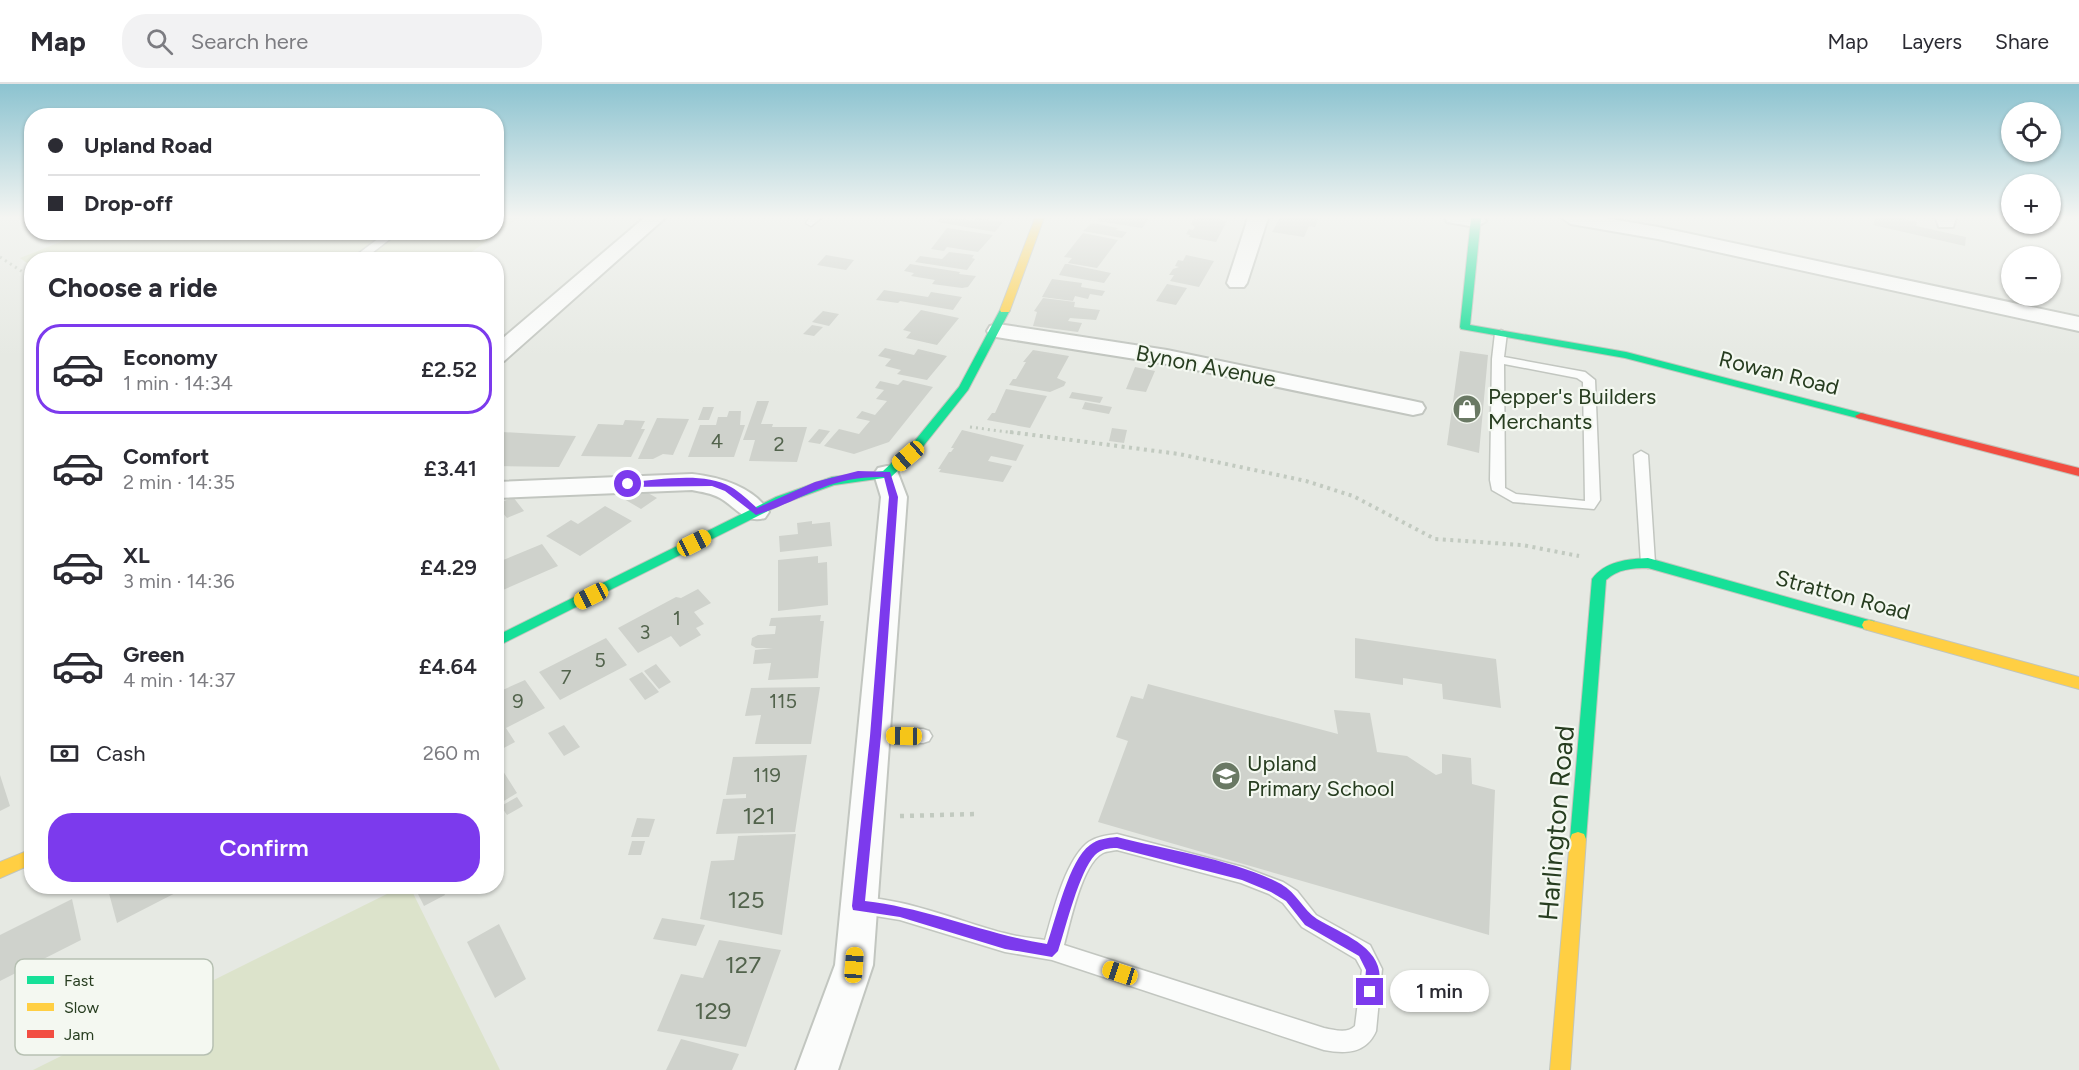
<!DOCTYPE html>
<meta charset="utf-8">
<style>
:root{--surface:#fff;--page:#f2f2f3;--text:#2b2b33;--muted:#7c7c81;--line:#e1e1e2;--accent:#7c3aed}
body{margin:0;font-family:Figtree,sans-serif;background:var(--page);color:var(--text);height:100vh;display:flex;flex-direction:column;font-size:22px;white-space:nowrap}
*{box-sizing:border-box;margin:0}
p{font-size:20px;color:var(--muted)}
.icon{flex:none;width:33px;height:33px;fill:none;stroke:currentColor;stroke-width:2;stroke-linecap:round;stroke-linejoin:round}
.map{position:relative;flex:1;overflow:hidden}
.details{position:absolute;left:24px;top:168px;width:480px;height:642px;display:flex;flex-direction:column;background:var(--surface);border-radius:24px;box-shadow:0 2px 4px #0004}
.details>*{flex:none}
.guide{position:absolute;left:24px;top:24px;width:480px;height:132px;border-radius:24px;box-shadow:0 2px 4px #0004;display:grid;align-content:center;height:132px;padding:0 24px;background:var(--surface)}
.tools{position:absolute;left:2001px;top:18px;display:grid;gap:12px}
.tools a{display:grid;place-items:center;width:60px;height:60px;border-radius:50%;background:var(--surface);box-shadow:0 2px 4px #0004;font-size:30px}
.end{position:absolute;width:27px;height:27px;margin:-14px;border:8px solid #7c3aed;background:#fff;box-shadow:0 0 0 3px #fff}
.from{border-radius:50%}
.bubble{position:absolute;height:42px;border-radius:21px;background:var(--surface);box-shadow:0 2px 4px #0004;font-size:20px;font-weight:600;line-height:42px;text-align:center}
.car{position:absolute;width:18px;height:36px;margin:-18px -9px;border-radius:8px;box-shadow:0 0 4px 2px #0007;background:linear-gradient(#f5c518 24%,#345 0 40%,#f5c518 0 76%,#345 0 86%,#f5c518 0)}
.guide b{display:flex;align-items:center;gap:21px;height:57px;font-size:22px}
.guide b+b{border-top:2px solid var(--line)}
.guide i{width:15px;height:15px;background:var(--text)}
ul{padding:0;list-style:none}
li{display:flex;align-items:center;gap:18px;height:90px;margin:0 12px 9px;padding:0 12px;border:3px solid transparent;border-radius:24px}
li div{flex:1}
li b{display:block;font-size:22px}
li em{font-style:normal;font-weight:600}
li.selected{border-color:var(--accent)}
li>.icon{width:54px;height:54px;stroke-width:1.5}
h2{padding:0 24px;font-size:27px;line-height:72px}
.pay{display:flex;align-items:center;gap:15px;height:66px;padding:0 24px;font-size:22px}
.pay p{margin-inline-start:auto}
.primary-button{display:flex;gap:12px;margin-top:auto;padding:12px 24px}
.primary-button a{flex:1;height:69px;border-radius:24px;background:var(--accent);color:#fff;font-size:24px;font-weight:600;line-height:69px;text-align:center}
header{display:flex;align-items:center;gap:36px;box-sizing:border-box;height:84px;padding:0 30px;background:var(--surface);border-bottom:2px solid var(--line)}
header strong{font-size:28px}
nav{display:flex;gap:33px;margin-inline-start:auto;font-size:21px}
.search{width:420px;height:54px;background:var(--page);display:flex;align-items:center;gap:15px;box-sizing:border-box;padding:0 21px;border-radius:24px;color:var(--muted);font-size:22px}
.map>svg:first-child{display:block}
.green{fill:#dce3cb}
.building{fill:#cfd2cc}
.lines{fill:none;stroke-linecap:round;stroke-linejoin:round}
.lane-casing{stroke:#c2c6c0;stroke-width:3}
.street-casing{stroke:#c2c6c0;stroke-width:4}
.fast-casing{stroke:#c1c5bc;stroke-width:2}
.slow-casing{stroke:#c1c5bc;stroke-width:2}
.jam-casing{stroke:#c1c5bc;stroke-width:2}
.path-far2{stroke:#c2cac0;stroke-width:3;stroke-dasharray:2 4;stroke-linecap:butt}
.path-far1{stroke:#c2cac0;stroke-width:4;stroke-dasharray:3 4.5;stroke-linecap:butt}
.path{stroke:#c2cac0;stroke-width:4.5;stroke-dasharray:4 6;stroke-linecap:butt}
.lane{fill:#fbfcfb;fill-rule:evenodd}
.street{fill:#fbfcfb;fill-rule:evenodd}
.fast{fill:#16e098;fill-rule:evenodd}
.slow{fill:#ffcf43;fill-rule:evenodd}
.jam{fill:#f24e42;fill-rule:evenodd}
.route{fill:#7c3aed}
.labels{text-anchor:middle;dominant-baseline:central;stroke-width:4.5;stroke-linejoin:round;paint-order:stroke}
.number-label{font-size:20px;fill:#52634c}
.street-label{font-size:22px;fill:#273d20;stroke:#f4f8f1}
.poi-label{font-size:22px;fill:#273d20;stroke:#f4f8f1;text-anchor:start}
.near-number-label{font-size:24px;fill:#52634c}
.near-street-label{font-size:27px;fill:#273d20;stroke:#f4f8f1}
.key{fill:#f4f8f1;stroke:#b6c0b2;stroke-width:1.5}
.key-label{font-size:16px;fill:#273d20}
</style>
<header>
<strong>Map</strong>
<div class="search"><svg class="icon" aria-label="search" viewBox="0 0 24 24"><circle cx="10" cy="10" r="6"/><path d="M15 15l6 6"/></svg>Search here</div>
<nav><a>Map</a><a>Layers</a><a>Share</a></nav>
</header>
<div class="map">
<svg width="2079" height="986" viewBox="0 0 2079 986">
<rect width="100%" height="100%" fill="#e6e9e3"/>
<!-- green -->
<path class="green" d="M 497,134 L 518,134 L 462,175 L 32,176 L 31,182 L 20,174 L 83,149 L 496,148 Z
M 403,802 L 410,803 L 500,986 L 33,986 Z"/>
<!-- building -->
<path class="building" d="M 940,134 L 973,136 L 978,134 L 1003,138 L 995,148 L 937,138 Z
M 1099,134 L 1146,134 L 1149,135 L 1142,144 L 1097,137 Z
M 1212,134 L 1227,137 L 1216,158 L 1189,153 L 1190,151 L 1186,150 L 1189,145 L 1193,146 L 1195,143 L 1191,140 L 1194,135 Z
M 1280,134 L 1315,134 L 1318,135 L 1315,143 L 1309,142 L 1304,153 L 1272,148 Z
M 1875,134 L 1901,134 L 1917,138 L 1916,142 L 1966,153 L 1965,162 L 1873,141 Z
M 1092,139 L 1118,144 L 1116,146 L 1127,148 L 1122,154 L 1083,147 Z
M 947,144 L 993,151 L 978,168 L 947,163 L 944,167 L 931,165 Z
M 1083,149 L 1118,156 L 1097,184 L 1068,179 L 1072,174 L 1064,173 Z
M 949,168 L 974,171 L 972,174 L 975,175 L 967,186 L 915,178 L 920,172 L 942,175 Z
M 826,171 L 854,176 L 846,186 L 817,181 Z
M 1186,171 L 1214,177 L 1199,203 L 1170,197 L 1174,191 L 1169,191 L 1173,185 L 1179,183 L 1175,182 L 1178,176 L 1183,177 Z
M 910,180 L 960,188 L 959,190 L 976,192 L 968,203 L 962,204 L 932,200 L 935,196 L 911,192 L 914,189 L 904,187 Z
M 1065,180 L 1068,180 L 1111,189 L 1104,199 L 1059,191 Z
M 1052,195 L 1082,199 L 1081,203 L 1105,207 L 1102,212 L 1090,210 L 1088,215 L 1075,212 L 1073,217 L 1042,213 Z
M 1167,200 L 1187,204 L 1176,221 L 1156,217 Z
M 884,206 L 928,213 L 931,208 L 962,213 L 953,226 L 900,217 L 898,219 L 876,216 Z
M 1043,214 L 1075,218 L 1074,223 L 1100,226 L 1096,236 L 1070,234 L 1068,237 L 1082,239 L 1078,248 L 1033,242 L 1037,228 L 1034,227 Z
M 921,226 L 959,234 L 937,261 L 906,254 L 911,248 L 903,246 Z
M 823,227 L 839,230 L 829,242 L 812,238 Z
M 812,241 L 823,243 L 814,252 L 803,250 Z
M 885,264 L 914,271 L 918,265 L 947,272 L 927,296 L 897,290 L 901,286 L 885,282 L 891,275 L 878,272 Z
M 1033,266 L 1069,272 L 1057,294 L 1066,298 L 1064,302 L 1050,308 L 1009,301 L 1013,295 L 1016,295 L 1026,278 L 1023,278 Z
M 1460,267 L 1488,271 L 1479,369 L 1447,361 Z
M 1135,283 L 1155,287 L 1146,308 L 1126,305 Z
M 903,296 L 933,303 L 889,358 L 854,370 L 824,362 L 839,345 L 859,350 L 864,344 L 870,337 L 856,334 L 862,327 L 875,331 L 887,317 L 876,315 L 884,306 L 875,304 L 880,297 L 898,301 Z
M 1006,305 L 1047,312 L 1030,344 L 987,336 L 992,329 L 995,329 Z
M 1072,308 L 1103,313 L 1100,319 L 1069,314 Z
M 757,317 L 769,317 L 761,340 L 773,340 L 772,343 L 807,343 L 797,378 L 749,377 L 755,356 L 743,356 Z
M 1085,318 L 1112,323 L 1109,330 L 1082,325 Z
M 703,323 L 714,323 L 709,336 L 698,336 Z
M 729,327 L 741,327 L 740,341 L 745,341 L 734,373 L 688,373 L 700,341 L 716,341 L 718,333 L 727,333 Z
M 657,334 L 689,335 L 673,371 L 663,370 L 653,375 L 638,375 Z
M 625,336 L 645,337 L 641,345 L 645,345 L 631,373 L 581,372 L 598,340 L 623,341 Z
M 1112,344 L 1127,346 L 1124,359 L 1109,357 Z
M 819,345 L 830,347 L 820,360 L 808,358 Z
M 962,346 L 1024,361 L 1016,377 L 991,372 L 988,377 L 1012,382 L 1003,398 L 939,388 L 941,385 L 938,385 L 949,368 L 951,368 L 954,364 L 951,364 Z
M 502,348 L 538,350 L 576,352 L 559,383 L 496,382 L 499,360 L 496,360 L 496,353 Z
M 636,408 L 648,409 L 657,414 L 641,425 L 624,415 Z
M 513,413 L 524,427 L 507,434 L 496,421 Z
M 605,422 L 632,437 L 580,472 L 546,452 L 571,436 L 578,440 Z
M 812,437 L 812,440 L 830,438 L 832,462 L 780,468 L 779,452 L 798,450 L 797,439 Z
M 542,460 L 558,482 L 496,509 L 496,479 Z
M 818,472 L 818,479 L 827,478 L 828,521 L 778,527 L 778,476 Z
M 698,505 L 711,519 L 694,528 L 704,540 L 696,544 L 701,551 L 680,563 L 671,552 L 638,569 L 618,544 L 676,513 L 681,514 Z
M 821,531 L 820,537 L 824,537 L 818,594 L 768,596 L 771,579 L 753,580 L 755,566 L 773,564 L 756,564 L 751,561 L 752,554 L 758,551 L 775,550 L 776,542 L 769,542 L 771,534 Z
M 606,554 L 627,581 L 560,616 L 539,588 Z
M 1355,554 L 1496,575 L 1501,624 L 1443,615 L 1442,600 L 1403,594 L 1403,601 L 1355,594 Z
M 656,580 L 671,598 L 659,605 L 644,587 Z
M 642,588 L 659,608 L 645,616 L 629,595 Z
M 525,596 L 545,624 L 506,644 L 515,658 L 496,668 L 496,609 Z
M 1148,600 L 1338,650 L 1334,626 L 1370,629 L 1377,668 L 1407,672 L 1436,691 L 1442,689 L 1442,670 L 1471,674 L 1472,700 L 1495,706 L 1489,851 L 1098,738 L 1128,657 L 1116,653 L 1131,612 L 1143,615 Z
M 820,603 L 811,660 L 755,660 L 761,631 L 745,632 L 751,604 Z
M 564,641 L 580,663 L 564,672 L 548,649 Z
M 32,649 L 32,674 L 31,674 L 24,653 Z
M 807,671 L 795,748 L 716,750 L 723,715 L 746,714 L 746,710 L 726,711 L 733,673 Z
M 503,687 L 517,709 L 499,720 L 496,690 Z
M 0,691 L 10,722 L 0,727 Z
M 517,713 L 523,722 L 507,731 L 501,722 Z
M 637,734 L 655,735 L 649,753 L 631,753 Z
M 796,750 L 782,851 L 700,835 L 711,777 L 734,776 L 738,752 Z
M 632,757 L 645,757 L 641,771 L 628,771 Z
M 107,802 L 189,802 L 117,839 Z
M 414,802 L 441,802 L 445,811 L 424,822 Z
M 72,815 L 81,856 L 0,897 L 0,851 Z
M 662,834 L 705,841 L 696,862 L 653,855 Z
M 499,840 L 526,895 L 495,914 L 467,858 Z
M 719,856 L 781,866 L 746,963 L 657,947 L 681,890 L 703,894 Z
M 681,955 L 739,970 L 732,986 L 666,986 Z"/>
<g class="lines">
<!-- lane casing -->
<g class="lane-casing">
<path id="lane" d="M 810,134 L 821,134 L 811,142 L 806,139 Z
M 387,148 L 399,148 L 363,176 L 350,176 Z
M 1501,246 L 1507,249 L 1504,273 L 1585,288 L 1595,296 L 1600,416 L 1594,425 L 1513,418 L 1492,406 L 1490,396 L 1492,275 L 1495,249 ZM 1504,280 L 1577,294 L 1583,298 L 1585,417 L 1516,410 L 1505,404 Z
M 1641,367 L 1648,371 L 1655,479 L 1648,484 L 1641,479 L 1634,371 Z
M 875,645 L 923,645 L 929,647 L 932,652 L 929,657 L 923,659 L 875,659 L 869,657 L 866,652 L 869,647 Z
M 1117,750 L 1243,783 L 1283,798 L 1297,807 L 1316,831 L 1370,861 L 1382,885 L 1376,947 C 1366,970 1345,970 1324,966 L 1052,876 L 1005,868 L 900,836 L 851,828 L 848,822 L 851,816 C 881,805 970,841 1004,849 C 1017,853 1032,854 1045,856 C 1053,829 1064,780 1086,760 C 1094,753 1107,751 1117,750 ZM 1117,766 L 1241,799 L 1269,810 L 1283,819 L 1302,843 L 1356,875 L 1362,886 L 1355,942 C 1347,950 1335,946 1324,944 L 1064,861 C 1070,840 1082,779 1103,769 C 1107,767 1112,767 1117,766 Z"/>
</g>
<!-- street casing -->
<g class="street-casing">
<path id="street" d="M 644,134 L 665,134 L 504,277 L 496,279 L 496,260 Z
M 1248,134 L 1268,134 L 1247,199 L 1244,203 L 1230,203 L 1227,199 Z
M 1445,134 L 1484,134 L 1486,137 L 1476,143 L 1447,138 Z
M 1562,134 L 1605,134 L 1658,143 L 2079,233 L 2079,247 L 1658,155 L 1571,140 Z
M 1936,134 L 1956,134 L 1953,143 L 1939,143 Z
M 998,240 L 1167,266 L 1413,317 L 1422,319 L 1425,324 L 1422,329 L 1413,331 L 1167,280 L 990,252 L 987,247 L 990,242 Z
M 887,382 L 896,384 L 907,413 L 873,881 L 838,986 L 796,986 L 835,881 L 881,413 L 874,390 L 878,384 Z
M 692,390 C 720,393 754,403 769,428 L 765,434 C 745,440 736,423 720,414 C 711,409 702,408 692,406 L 496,414 L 496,398 Z"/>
</g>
<!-- fast casing -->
<g class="fast-casing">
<path id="fast" d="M 1471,134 L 1481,134 L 1470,241 L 1626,268 L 1865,330 L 1867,332 L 1861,335 L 1625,274 L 1461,245 L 1460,243 Z
M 1005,223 L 1010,226 L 968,306 L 921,365 L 891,393 L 834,401 L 784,419 L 496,563 L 496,552 L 776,413 L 832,393 L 883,387 L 913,359 L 959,303 L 1000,226 Z
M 1648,474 L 1869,536 L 1874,537 L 1876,541 L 1874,545 L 1869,546 L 1648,484 C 1632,484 1618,485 1606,496 L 1586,755 L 1584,760 L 1578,762 L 1572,760 L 1570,755 L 1592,495 C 1605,477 1628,475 1648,474 Z"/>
</g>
<!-- slow casing -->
<g class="slow-casing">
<path id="slow" d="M 1035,134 L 1044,134 L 1010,226 L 1009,228 L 1001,228 L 1000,226 Z
M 1869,536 L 2079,593 L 2079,605 L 1864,545 L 1862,541 L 1864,537 Z
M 1578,748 L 1584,750 L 1586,755 L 1570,986 L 1550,986 L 1570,755 L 1572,750 Z
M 32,765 L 32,780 L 0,794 L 0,778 Z"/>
</g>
<!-- jam casing -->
<g class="jam-casing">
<path id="jam" d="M 1861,329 L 2079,384 L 2079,392 L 1857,334 L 1855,332 Z"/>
</g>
<!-- path-far2 -->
<path class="path-far2" d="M 0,173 L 32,194
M 970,343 L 1022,350"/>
<!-- path-far1 -->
<path class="path-far1" d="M 1010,348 L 1179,370 L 1306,397 L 1353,412 L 1435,455 L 1522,461 L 1579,472"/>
<!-- path -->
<path class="path" d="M 900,732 L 978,730"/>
<!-- lane -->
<use href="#lane" class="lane"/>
<!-- street -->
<use href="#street" class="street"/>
<!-- fast -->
<use href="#fast" class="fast"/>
<!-- slow -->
<use href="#slow" class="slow"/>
<!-- jam -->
<use href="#jam" class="jam"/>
</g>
<!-- sky -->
<linearGradient id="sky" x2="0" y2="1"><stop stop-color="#8cc3d0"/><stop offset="0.49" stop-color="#f4f5f2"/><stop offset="1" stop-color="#f4f5f2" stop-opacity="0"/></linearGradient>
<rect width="2079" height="272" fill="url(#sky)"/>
<!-- route -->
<path class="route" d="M 858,387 L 890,388 L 898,413 L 881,652 L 865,817 C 927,824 985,850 1047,860 C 1056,835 1069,776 1090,761 C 1098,755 1106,754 1117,753 C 1167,766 1236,776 1281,800 C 1297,809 1303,826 1317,835 C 1347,853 1395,867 1375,913 L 1370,915 L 1364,908 L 1366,886 L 1359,872 L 1305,841 L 1286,817 L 1271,808 L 1242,796 L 1117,764 C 1108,764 1101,765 1095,771 C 1079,788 1066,843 1058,867 L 1052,873 L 1005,865 L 900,833 L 853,826 L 852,822 L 870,652 L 889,413 L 884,393 C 827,392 806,415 756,431 L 725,407 L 712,402 L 628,403 L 624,400 L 628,398 C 660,396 703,387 731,403 C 740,408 749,417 757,424 L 815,398 Z"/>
<!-- icons -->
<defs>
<g id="shop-disc" transform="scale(1.5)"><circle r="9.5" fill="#6a7964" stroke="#f4f8f1"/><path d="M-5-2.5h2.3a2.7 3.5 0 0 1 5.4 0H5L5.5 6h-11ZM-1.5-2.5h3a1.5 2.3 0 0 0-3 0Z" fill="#fff"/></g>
<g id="school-disc" transform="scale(1.5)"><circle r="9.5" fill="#6a7964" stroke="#f4f8f1"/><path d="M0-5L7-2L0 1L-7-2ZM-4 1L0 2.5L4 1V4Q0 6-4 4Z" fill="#fff"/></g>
</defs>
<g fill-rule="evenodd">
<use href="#shop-disc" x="1467" y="325"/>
<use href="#school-disc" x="1226" y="692"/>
</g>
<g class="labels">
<!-- number labels -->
<g class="number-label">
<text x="717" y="357">4</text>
<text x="779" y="360">2</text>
<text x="677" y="534">1</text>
<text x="645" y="548">3</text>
<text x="600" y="576">5</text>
<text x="566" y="593">7</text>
<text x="518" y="617">9</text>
<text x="783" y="617">115</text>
<text x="767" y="691">119</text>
</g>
<!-- street labels -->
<g class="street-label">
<text transform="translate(1206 282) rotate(11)">Bynon Avenue</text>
<text transform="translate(1779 289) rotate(14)">Rowan Road</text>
<text transform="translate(1843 511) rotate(15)">Stratton Road</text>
</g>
<!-- poi labels -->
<g class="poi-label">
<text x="1488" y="312">Pepper's Builders<tspan x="1488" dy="25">Merchants</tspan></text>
<text x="1247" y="679">Upland<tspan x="1247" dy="25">Primary School</tspan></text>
</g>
<!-- near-number labels -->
<g class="near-number-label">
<text x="759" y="731">121</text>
<text x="746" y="815">125</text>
<text x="743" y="880">127</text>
<text x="713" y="926">129</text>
</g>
<!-- near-street labels -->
<g class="near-street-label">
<text transform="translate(1556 739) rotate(-85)">Harlington Road</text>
</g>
</g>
<!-- legend -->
<rect x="15" y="875" width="198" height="96" rx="9" class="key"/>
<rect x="27" y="892" width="27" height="8" fill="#16e098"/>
<rect x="27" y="919" width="27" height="8" fill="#ffcf43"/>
<rect x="27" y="946" width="27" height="8" fill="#f24e42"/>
<g class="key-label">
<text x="64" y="902">Fast</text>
<text x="64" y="929">Slow</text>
<text x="64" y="956">Jam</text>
</g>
</svg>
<div class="tools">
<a><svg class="icon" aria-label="locate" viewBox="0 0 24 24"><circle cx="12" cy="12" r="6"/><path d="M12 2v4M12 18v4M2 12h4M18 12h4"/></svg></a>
<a>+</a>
<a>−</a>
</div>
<i class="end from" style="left:628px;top:400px"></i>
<i class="end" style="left:1370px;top:908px"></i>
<div class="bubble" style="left:1390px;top:886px;width:99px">1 min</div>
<i class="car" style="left:908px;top:372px;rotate:229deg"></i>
<i class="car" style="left:694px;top:459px;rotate:63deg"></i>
<i class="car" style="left:591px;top:512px;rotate:243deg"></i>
<i class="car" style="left:904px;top:652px;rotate:271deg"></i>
<i class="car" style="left:854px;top:881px;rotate:4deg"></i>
<i class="car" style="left:1120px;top:889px;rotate:288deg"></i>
<div class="guide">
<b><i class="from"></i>Upland Road</b>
<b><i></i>Drop-off</b>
</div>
<section class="details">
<h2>Choose a ride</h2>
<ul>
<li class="selected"><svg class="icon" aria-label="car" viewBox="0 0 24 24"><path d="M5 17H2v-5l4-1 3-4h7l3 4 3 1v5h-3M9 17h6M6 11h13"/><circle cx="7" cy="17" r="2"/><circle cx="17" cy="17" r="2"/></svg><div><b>Economy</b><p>1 min · 14:34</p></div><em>£2.52</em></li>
<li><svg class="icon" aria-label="car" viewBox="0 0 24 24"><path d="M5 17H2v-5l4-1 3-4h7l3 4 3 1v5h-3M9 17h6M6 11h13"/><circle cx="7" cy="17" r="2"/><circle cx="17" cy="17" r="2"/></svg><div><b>Comfort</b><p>2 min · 14:35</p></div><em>£3.41</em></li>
<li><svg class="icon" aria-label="car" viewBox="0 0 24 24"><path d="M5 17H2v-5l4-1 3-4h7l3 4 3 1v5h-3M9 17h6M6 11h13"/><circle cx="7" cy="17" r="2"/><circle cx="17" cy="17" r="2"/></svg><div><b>XL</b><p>3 min · 14:36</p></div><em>£4.29</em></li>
<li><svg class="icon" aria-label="car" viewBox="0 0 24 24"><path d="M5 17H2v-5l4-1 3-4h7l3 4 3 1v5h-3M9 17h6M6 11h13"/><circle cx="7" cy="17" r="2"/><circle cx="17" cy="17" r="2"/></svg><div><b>Green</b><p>4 min · 14:37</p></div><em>£4.64</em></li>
</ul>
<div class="pay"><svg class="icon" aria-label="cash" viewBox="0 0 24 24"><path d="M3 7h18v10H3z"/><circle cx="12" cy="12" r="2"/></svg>Cash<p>260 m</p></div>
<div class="primary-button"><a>Confirm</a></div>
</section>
</div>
